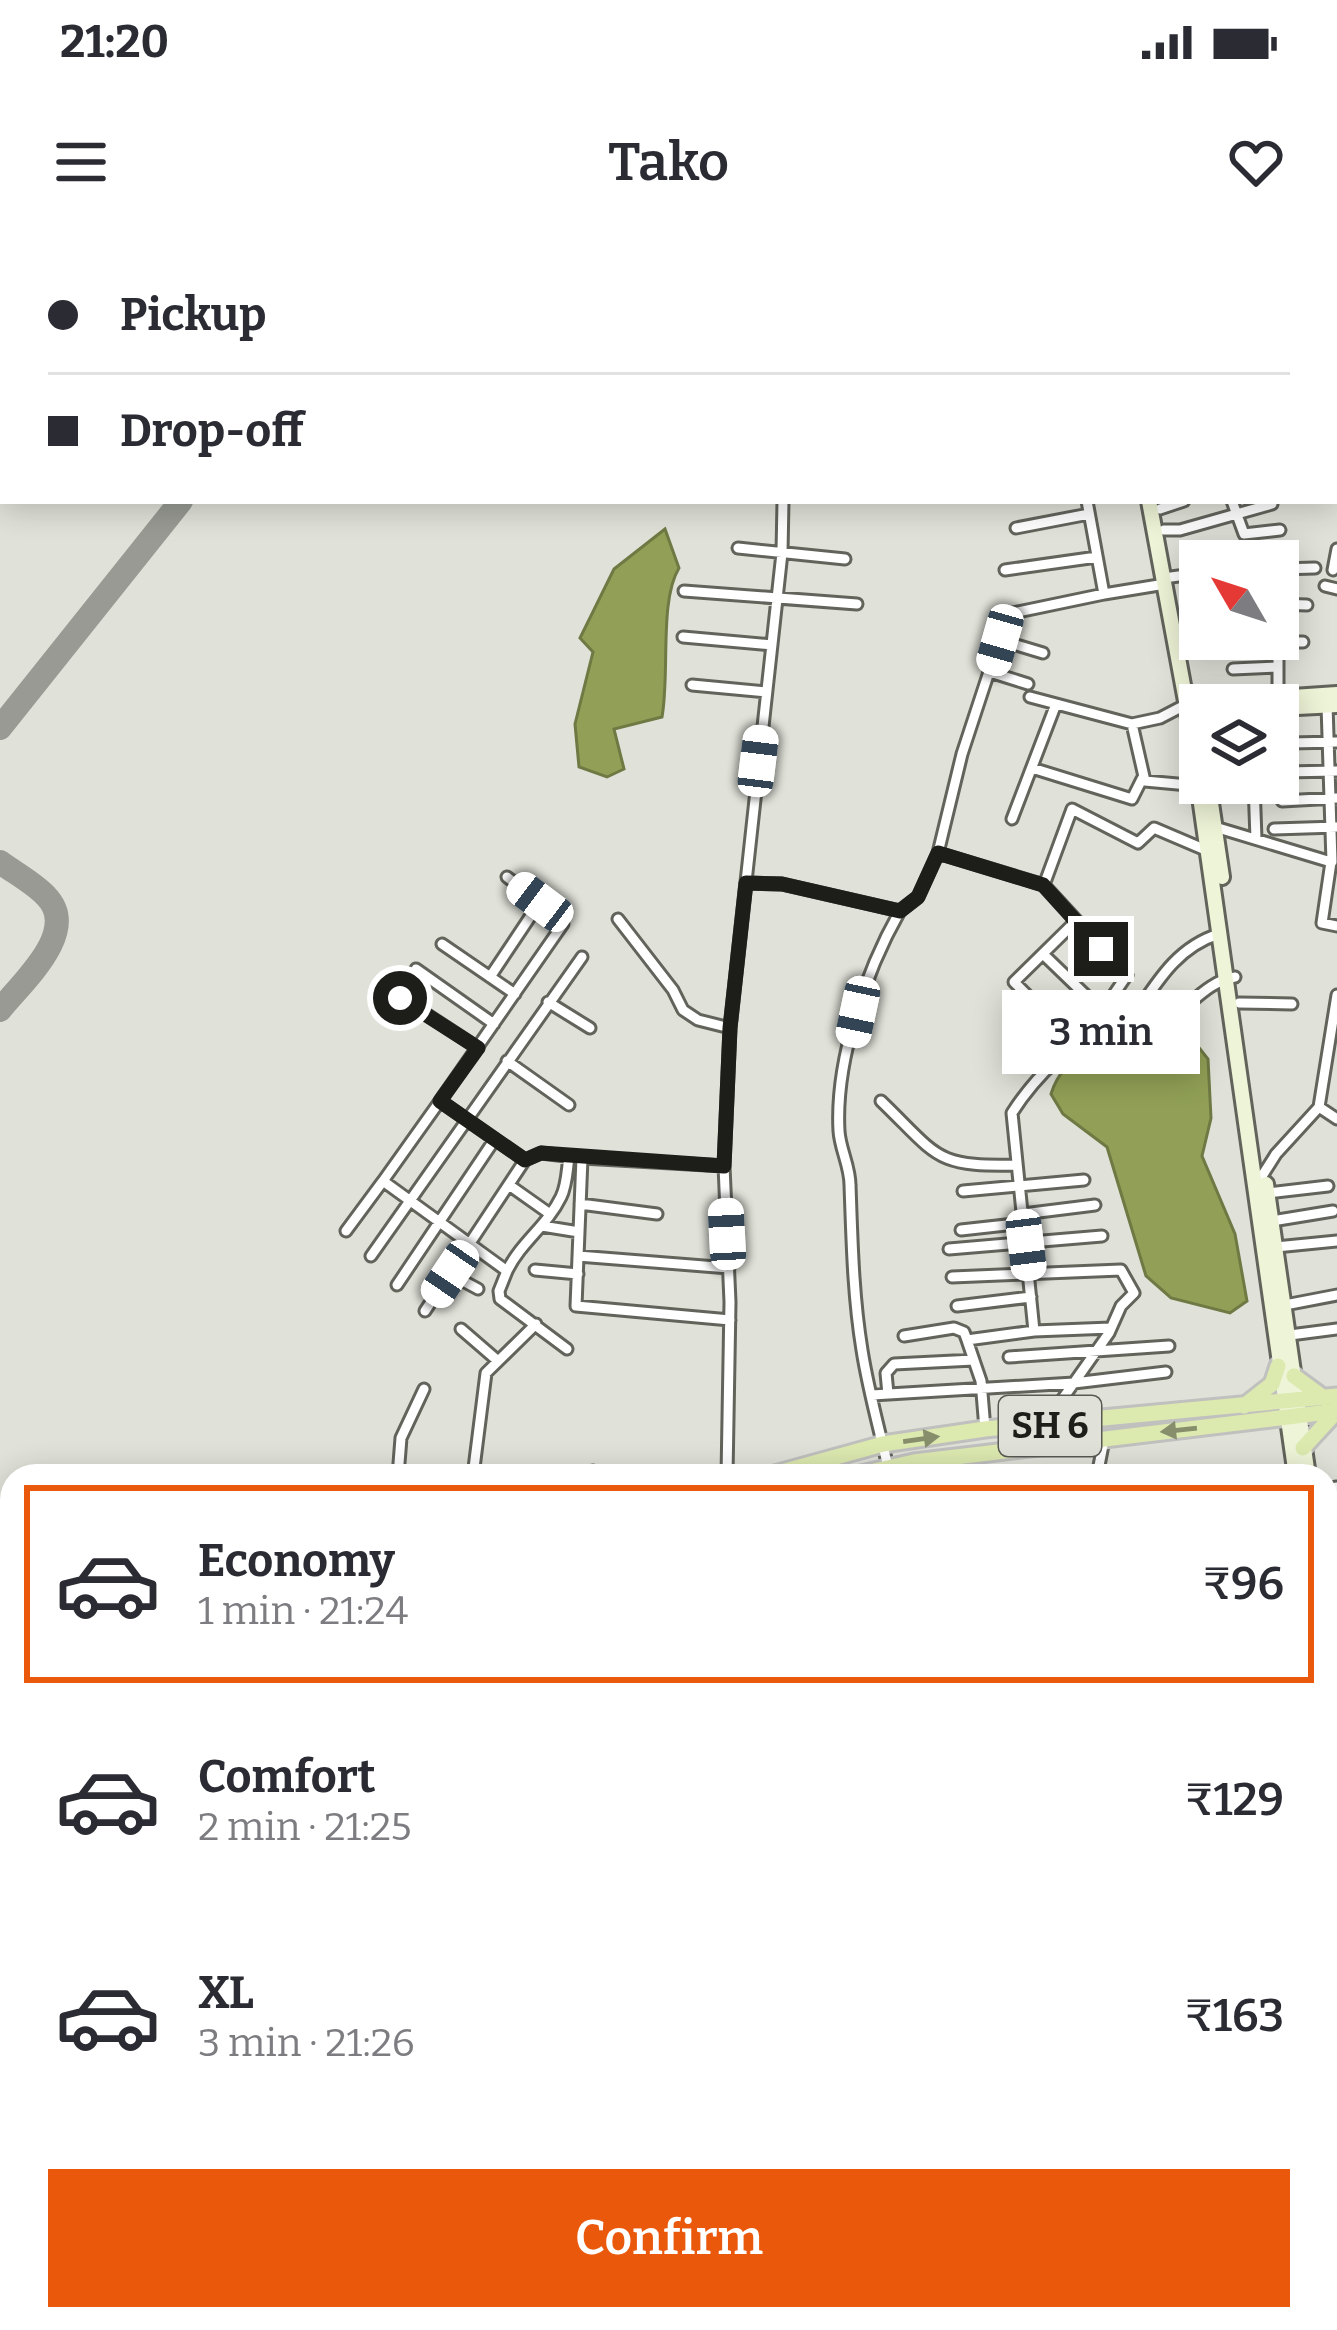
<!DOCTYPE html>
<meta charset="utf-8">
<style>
:root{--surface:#fff;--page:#f2f2f3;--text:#2b2b33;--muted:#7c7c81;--line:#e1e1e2;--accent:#ea580c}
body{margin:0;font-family:Bitter,serif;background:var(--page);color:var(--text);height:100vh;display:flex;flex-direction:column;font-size:45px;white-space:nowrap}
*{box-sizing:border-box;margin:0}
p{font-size:39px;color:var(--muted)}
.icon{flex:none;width:66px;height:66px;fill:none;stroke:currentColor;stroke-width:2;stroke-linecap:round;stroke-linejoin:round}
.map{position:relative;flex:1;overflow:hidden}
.side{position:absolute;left:0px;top:1224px;width:1338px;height:867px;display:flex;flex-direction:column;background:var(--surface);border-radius:36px 36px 0 0;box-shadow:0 6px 30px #0003}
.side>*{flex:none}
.guide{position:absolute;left:0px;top:0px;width:1338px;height:264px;box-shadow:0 6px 30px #0003;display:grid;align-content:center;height:264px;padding:0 48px;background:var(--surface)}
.needle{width:78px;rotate:309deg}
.buttons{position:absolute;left:1179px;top:300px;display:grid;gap:24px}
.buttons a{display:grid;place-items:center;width:120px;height:120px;border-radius:0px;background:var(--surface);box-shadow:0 6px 30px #0003;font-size:60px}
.end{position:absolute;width:54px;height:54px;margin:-27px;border:15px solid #1d1e1a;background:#fff;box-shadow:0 0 0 6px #fff}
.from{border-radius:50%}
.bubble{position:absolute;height:84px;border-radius:0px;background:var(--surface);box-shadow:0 6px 30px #0003;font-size:39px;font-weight:600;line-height:84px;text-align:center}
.car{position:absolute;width:36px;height:72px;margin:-36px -18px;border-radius:15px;box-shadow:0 0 9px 3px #0007;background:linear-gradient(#fff 24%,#345 0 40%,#fff 0 76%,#345 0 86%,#fff 0)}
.guide b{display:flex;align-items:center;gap:42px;height:114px;font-size:45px}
.guide b+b{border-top:3px solid var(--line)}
.guide i{width:30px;height:30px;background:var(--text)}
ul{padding:21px 0 0;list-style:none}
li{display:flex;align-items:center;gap:36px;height:198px;margin:0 24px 18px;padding:0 24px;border:6px solid transparent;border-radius:0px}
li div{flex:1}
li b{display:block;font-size:45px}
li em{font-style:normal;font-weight:600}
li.current{border-color:var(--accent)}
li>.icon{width:108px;height:108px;stroke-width:1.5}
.primary-button{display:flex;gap:24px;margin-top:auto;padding:24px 48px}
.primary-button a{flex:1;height:138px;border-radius:0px;background:var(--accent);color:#fff;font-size:48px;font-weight:600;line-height:138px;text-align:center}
.status{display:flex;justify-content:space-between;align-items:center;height:84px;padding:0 60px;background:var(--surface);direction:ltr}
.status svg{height:33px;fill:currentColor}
header{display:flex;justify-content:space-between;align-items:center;height:156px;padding:0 48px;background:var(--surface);font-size:54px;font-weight:600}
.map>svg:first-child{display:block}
.water{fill:#91a056;stroke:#6e7944;stroke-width:3}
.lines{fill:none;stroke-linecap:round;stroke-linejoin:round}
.river{stroke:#91a056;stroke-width:15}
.taxiway{stroke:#989a93;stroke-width:24}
.street-casing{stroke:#62645c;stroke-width:15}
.secondary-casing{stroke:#62645c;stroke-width:20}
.primary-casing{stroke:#c0c0bf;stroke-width:21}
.street{stroke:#fff;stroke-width:9}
.secondary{stroke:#eef4d7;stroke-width:14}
.primary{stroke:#dce9af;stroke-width:15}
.oneway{fill:#868e6c}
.route{stroke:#1d1e1a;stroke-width:15}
.labels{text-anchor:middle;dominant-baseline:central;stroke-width:10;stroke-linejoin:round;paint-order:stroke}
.shield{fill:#e0e2d9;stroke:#585953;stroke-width:3}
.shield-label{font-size:36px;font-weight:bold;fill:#1d1e1a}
</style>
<div class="status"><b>21:20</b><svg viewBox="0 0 49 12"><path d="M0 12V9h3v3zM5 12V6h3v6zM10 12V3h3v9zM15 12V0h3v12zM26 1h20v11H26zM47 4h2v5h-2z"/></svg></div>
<header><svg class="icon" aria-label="menu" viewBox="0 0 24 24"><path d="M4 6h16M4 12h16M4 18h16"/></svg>Tako<svg class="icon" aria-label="heart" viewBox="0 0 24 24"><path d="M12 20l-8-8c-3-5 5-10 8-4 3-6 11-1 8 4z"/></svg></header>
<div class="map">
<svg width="1337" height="2090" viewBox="0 0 1337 2090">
<rect width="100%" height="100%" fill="#e0e2d9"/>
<!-- water -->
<path class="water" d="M 665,289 L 679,328 C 659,361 670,433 662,477 L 614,489 L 624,529 L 607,537 L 579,527 L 575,484 L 593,412 L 580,398 L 614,329 Z
M 1155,787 L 1193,800 L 1208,819 L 1211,878 L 1202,916 L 1235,994 L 1247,1061 L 1230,1073 L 1171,1058 L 1146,1036 L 1107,907 L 1063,874 L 1051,854 C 1064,810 1114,796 1155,787 Z"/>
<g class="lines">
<!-- river -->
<path class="river" d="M 902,2090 L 902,2079"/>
<!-- taxiway -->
<path class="taxiway" d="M 0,488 L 181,261
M 0,622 C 15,633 34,643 46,656 C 81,692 21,743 0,770"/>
<!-- street casing -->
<g class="street-casing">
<path id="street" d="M 1039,0 L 1040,3
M 1189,0 L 1189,3
M 1209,0 L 1220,3
M 1146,3 L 1160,0
M 1303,3 L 1303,0
M 1335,23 L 1337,18
M 1335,44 L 1337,45
M 1335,81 L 1337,81
M 1335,108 L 1336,108
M 1335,234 L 1337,240
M 1232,261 L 1244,294 L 1280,290
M 1160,269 L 1184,261
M 1016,288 L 1089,274
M 1164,290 L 1180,290 L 1272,264
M 738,308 L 845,319
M 1278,329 L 1278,460
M 1280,329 L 1315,328
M 1005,330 L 1097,317
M 1333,330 L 1337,309
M 1164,338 L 1200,333
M 1325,346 L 1337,349
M 684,351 L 857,364
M 1104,354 L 1165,344
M 1278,364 L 1307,365
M 683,397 L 772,405
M 1000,400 L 1043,413
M 1279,402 L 1303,402
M 1233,429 L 1278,427
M 990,432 L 1028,444
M 692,445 L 766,452
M 1030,457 L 1132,484 L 1160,478 L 1187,464
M 1327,465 L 1332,622
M 1132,484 L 1145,541 L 1199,546
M 1291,503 L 1337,502
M 1032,528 L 1132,559 L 1142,539
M 1284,532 L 1337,531
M 1254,543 L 1256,599
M 1282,561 L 1337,558
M 1012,579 L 1056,464
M 1215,587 L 1331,622 L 1322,683 L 1337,686
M 1274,589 L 1337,587
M 746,643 L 782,644 L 900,671 C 866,731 835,820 839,891 C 840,909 850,926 850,945 C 852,1000 853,1055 862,1110 C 868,1149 879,1188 888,1227
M 1044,645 L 938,613 L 962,514 L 1008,374 L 1104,354 L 1087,261
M 540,662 L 562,675 L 563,684 L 440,861 L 525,920 L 541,913 L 582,918 L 576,1066 L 730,1080
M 900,671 L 918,657 L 938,613
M 618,679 L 673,750 L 683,770 L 698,780 L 730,788
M 442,704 L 515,754
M 1043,714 L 1102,771
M 416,729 L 494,784
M 490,737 L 540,662 L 507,637
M 1337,755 L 1319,867 L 1337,879
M 400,757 L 478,808
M 548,762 L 590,788
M 1239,763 L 1292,764
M 1138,770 C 1160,737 1180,706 1219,694
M 1059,787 L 1014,742 L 1075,682
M 1083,800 L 1127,735 L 1044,645 L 1072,569 L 1138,603 L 1154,588 L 1208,611
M 507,821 L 569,865
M 440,861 L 383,941 L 507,1031 C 521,1002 547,986 561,957 C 567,945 567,930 569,917
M 881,861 C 939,917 934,927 1017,925
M 582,918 L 724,926
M 1257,944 L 1276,914 L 1319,867
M 509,945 L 550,974
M 963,951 L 1084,940
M 1268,953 L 1328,946
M 580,964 L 657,974
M 1023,974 L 1095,965
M 1272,981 L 1333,971
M 542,986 L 579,992
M 961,990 L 1024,983
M 346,991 L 383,941
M 1276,1007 L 1337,1001
M 949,1009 L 1102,996
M 371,1016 L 582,717
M 578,1016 L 729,1028
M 535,1030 L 578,1034
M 507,1031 L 499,1051 L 500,1059 L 567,1109
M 450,1034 L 478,1049
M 952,1037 L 1121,1030 L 1134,1053 L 1121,1066 L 1109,1093 L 1059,1164 L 1056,1186
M 397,1045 L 495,899
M 1285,1065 L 1337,1055
M 957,1066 L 1031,1057
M 425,1071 L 525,920
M 1111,1088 L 1034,1091 L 1012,873 C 1035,837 1075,796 1117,784 C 1132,779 1150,785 1164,780 C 1187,773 1203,742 1235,737
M 461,1089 L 498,1121
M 1290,1095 L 1337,1089
M 904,1096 L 954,1088 L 964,1092 L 967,1100
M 1009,1117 L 1169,1106
M 888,1154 L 886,1133 L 894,1124 L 974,1120
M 872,1155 L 1074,1143 L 1166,1132
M 985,1189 L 981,1141 L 967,1100 L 1034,1091
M 398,1236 L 401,1198 L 424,1149
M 473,1236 L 486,1133 L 536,1084
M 573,1236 L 593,1231
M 727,1236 L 730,1062 L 724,926 L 730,788 L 782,313 L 783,261
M 1097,1236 L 1104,1200
M 1326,1249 L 1337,1247
M 0,1419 L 12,1415
M 0,1437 L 12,1465
M 1326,1509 L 1337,1507
M 1326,1583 L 1337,1583
M 0,1624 L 12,1648
M 1326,1648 L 1330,1653 L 1335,1685
M 0,1662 L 12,1657
M 0,1698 L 12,1693
M 1326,1772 L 1337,1781
M 1326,1859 L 1337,1861
M 1326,1897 L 1337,1899
M 1326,1929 L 1337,1931
M 1326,1966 L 1330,1953
M 0,1994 L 12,1980
M 0,2032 L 12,2043
M 52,2079 L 64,2090
M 313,2079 L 325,2090
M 340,2079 L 352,2090
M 397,2079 L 408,2090
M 531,2079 L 539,2090
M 710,2079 L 715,2090
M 89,2090 L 99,2079
M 226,2090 L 237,2079
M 278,2090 L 288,2079
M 424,2090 L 440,2079
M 488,2090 L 502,2079
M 797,2090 L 799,2082
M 834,2090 L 836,2079
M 864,2090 L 864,2079
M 1082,2090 L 1087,2079
M 1163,2090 L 1176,2079"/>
</g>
<!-- secondary casing -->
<g class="secondary-casing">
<path id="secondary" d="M 1103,0 L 1104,3
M 1113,0 L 1114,3
M 1335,153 L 1337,153
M 1149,261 L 1188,472 L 1296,1236
M 1187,464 L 1337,454
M 1278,468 L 1337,465
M 1208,543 L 1222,637
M 1266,944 L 1308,1236
M 1326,1346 L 1337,1397
M 1326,1403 L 1337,1459
M 0,1814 L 12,1809
M 0,1896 L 12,1915
M 166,2079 L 178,2090
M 1256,2079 L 1292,2090
M 1314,2079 L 1337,2086
M 610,2090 L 633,2079
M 648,2090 L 670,2079"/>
</g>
<!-- primary casing -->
<g class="primary-casing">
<path id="primary" d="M 1294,1136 L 1324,1158
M 1244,1166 L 1272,1144 L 1278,1126
M 1303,1208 L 1336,1172
M 767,1236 L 883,1204 L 985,1189 L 1337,1156
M 852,1236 L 914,1222 L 1337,1171
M 0,1469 L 12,1465
M 0,1485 L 12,1481"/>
</g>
<!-- street -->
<use href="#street" class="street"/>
<!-- secondary -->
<use href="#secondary" class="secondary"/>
<!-- primary -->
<use href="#primary" class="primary"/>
</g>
<!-- one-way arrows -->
<defs><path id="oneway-solid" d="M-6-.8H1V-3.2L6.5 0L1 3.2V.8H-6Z" transform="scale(3)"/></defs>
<g class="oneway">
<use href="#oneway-solid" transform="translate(1179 1190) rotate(174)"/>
<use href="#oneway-solid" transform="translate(921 1199) rotate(-8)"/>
</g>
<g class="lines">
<!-- route -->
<path class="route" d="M 400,758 L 478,808 L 440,861 L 525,920 L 541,913 L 724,926 L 730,788 L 746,643 L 782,644 L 900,671 L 918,657 L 938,613 L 1043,645 L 1101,709"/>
</g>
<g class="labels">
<!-- shield labels -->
<rect class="shield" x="999" y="1156" width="102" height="60" rx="9"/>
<g class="shield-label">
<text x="1050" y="1186">SH 6</text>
</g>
</g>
</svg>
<div class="buttons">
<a><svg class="needle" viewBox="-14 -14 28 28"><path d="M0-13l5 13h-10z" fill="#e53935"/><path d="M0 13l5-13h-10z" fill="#7c7c81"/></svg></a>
<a><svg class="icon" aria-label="layers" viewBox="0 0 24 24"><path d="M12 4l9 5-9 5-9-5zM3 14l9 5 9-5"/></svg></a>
</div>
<i class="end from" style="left:400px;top:758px"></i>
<i class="end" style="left:1101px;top:709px"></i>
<div class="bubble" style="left:1002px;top:750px;width:198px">3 min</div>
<i class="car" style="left:1000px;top:400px;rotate:196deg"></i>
<i class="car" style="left:758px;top:521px;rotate:7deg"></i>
<i class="car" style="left:540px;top:662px;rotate:307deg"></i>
<i class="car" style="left:858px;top:772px;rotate:192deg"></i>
<i class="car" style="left:727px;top:994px;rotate:357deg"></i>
<i class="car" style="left:1026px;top:1005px;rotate:173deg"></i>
<i class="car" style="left:450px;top:1034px;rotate:214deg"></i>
<div class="guide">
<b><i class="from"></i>Pickup</b>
<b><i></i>Drop-off</b>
</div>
<section class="side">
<ul>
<li class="current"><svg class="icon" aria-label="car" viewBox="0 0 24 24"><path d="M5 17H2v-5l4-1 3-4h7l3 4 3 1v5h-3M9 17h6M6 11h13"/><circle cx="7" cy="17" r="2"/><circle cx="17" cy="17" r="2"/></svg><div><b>Economy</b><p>1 min · 21:24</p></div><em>₹96</em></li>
<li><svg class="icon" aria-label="car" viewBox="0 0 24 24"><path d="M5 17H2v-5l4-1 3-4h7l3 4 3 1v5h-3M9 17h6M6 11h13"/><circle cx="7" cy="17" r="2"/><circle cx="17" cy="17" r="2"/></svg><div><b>Comfort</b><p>2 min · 21:25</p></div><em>₹129</em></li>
<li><svg class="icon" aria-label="car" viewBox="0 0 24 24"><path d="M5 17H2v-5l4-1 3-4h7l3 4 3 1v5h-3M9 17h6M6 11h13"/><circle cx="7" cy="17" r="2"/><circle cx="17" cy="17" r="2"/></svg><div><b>XL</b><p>3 min · 21:26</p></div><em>₹163</em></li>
</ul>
<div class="primary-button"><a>Confirm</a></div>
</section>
</div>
